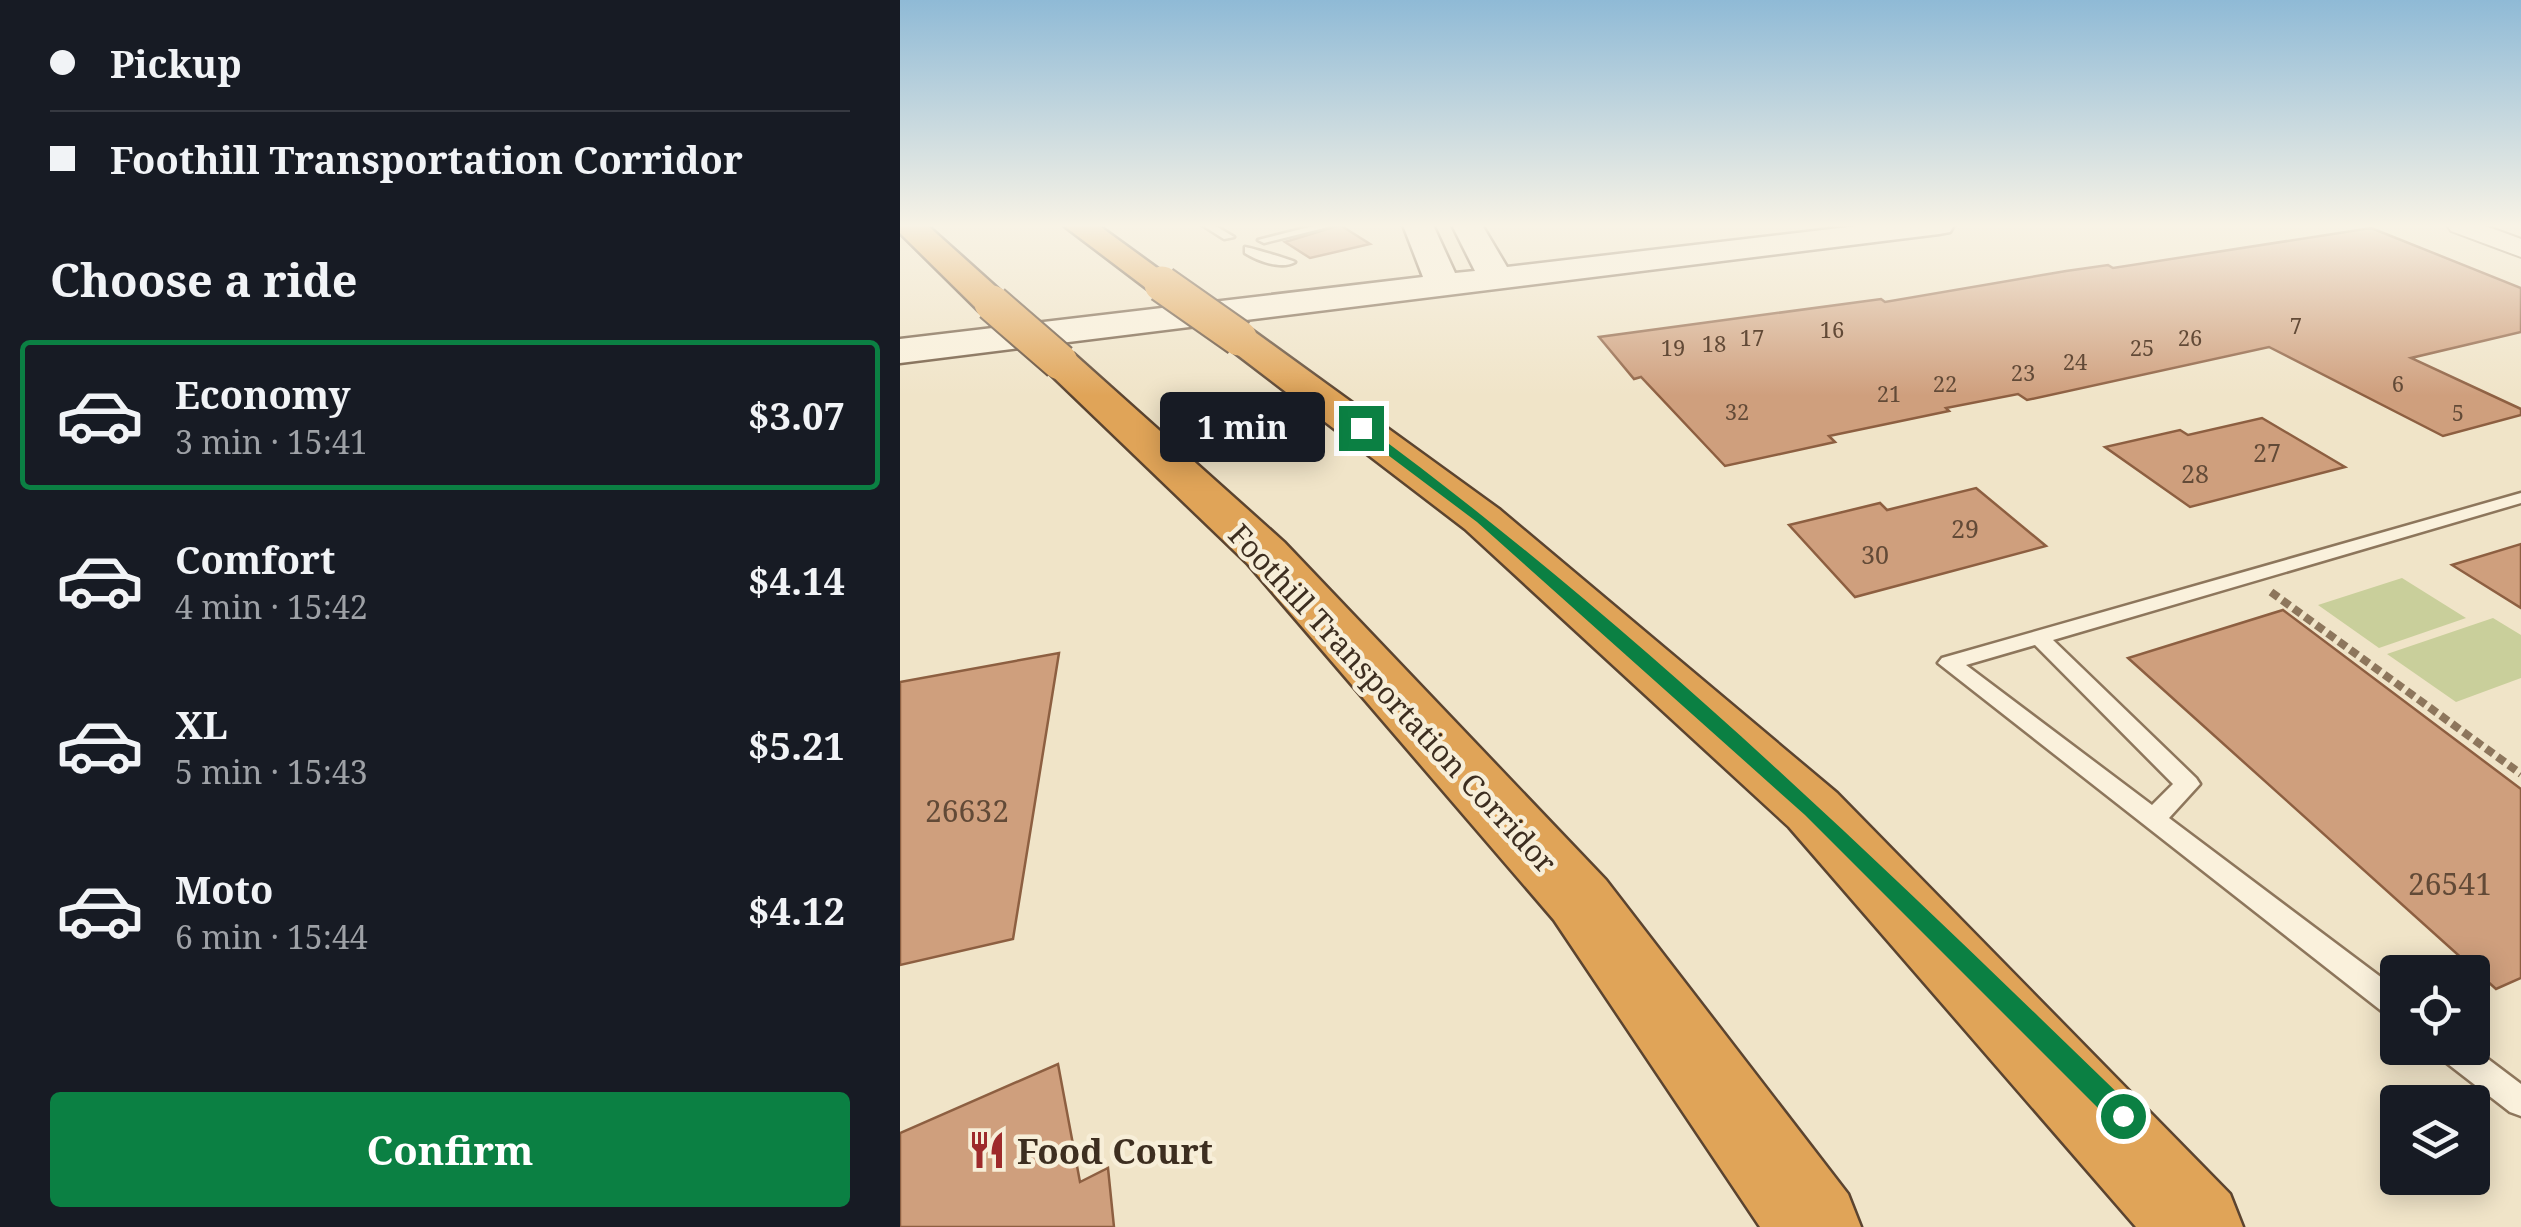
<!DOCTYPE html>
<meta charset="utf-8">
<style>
:root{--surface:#171b24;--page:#20242c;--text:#f1f3f6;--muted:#9ea1a6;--line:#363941;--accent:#0b8043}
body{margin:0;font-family:"Noto Serif",serif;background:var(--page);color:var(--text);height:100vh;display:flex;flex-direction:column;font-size:38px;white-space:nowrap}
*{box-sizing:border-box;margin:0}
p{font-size:32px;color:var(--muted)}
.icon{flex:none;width:55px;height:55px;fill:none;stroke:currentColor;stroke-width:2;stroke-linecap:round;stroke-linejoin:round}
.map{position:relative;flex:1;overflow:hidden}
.side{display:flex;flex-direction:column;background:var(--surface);width:900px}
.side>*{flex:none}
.banner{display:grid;align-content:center;height:220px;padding:0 50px;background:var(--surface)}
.fabs{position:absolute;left:1480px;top:955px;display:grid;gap:20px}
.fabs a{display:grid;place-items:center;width:110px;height:110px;border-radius:10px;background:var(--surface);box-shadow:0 5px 25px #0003;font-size:50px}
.end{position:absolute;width:45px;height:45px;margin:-22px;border:12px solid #0b8043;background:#fff;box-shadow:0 0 0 5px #fff}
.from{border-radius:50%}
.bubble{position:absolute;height:70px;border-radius:10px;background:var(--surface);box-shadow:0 5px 25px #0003;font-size:32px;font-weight:700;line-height:70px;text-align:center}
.banner b{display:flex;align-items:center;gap:35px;height:95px;font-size:38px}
.banner b+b{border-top:2px solid var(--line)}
.banner i{width:25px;height:25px;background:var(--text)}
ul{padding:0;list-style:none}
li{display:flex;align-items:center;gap:30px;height:150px;margin:0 20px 15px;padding:0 30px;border:5px solid transparent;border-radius:10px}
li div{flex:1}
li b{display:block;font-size:38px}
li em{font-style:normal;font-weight:700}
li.current{border-color:var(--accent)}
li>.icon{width:90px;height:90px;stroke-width:1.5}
h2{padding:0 50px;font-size:45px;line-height:120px}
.button{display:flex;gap:20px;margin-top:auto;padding:20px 50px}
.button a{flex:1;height:115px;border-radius:10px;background:var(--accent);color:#fff;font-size:40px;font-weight:700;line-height:115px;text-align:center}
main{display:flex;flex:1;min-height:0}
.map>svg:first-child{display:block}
.green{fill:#c9cf9b}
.building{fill:#cf9f7d;stroke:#8d5f41;stroke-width:2.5}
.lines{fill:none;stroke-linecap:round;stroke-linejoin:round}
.service-casing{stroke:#8d765c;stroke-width:5}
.tertiary-casing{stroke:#8d765c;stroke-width:4}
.secondary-casing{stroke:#6f573f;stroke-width:5}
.motorway-casing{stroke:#5b4430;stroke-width:5}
.path{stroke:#8d765c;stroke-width:8;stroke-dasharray:9 5;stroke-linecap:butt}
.service{fill:#faf1dc;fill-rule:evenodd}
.tertiary{fill:#faf1dc;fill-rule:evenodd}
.secondary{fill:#faf1dc;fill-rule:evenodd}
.motorway{fill:#e0a458;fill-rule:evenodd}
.motorway-bridge-casing{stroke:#5b4430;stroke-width:39;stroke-linecap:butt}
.motorway-bridge{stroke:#e0a458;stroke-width:35}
.route{fill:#0b8043}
.labels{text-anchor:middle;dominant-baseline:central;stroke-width:9;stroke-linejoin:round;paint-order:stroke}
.far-number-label{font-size:22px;fill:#624a37}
.number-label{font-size:25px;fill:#624a37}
.street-label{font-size:30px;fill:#3d2e20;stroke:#f7eed8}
.near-number-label{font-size:30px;fill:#624a37}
.near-poi-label{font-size:35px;font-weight:bold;fill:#3d2e20;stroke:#f7eed8;text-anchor:start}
</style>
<main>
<section class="side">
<div class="banner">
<b><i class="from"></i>Pickup</b>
<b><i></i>Foothill Transportation Corridor</b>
</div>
<h2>Choose a ride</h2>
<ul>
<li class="current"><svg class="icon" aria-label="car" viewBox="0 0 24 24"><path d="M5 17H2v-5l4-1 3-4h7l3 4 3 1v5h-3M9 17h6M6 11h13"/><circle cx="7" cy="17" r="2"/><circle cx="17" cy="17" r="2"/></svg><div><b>Economy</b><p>3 min · 15:41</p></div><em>$3.07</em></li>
<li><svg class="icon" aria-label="car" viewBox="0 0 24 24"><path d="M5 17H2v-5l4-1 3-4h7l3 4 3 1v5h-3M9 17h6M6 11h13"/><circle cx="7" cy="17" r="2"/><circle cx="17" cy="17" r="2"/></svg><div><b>Comfort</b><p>4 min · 15:42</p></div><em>$4.14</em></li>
<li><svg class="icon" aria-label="car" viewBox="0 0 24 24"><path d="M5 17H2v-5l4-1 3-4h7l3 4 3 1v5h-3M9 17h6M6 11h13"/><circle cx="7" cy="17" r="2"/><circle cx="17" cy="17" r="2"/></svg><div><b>XL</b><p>5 min · 15:43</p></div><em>$5.21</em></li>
<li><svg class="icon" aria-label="car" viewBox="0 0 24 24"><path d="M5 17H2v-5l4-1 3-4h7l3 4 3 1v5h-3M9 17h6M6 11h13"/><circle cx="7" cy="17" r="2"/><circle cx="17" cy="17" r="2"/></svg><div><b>Moto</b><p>6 min · 15:44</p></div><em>$4.12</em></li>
</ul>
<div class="button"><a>Confirm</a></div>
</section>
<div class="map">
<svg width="1621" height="1227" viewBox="0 0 1621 1227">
<rect width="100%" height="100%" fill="#f0e4c8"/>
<!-- green -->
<path class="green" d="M 1502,578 L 1566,618 L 1479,648 L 1418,605 Z
M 1593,618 L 1621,635 L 1621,678 L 1556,702 L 1487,654 Z"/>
<!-- building -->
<path class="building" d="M 440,225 L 470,244 L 410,258 L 385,242 Z
M 1471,228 L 1621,288 L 1621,332 L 1511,358 L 1621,409 L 1621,415 L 1543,436 L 1369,347 L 1127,400 L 1118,394 L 1046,408 L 1049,411 L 929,436 L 935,442 L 825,466 L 741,377 L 734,379 L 699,337 L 981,299 L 985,302 L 1166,271 L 1208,265 L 1213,268 Z
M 1362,418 L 1445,467 L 1290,507 L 1205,447 L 1280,430 L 1288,435 Z
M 1076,488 L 1146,546 L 955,597 L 889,525 L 980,503 L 987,510 Z
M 1621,544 L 1621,608 L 1552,565 Z
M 1383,610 L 1621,789 L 1621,978 L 1596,989 L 1228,658 Z
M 159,653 L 113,939 L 0,965 L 0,682 Z
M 158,1064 L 180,1182 L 208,1168 L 214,1227 L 0,1227 L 0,1133 Z"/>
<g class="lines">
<!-- service casing -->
<g class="service-casing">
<path id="service" d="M 302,225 L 314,225 L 334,237 L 324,239 Z
M 417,225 L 436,225 L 364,243 L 358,240 Z
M 345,247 C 348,247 392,260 395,262 C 381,270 358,261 345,253 Z
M 1621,493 L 1621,503 L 1153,640 L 1296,778 L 1300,784 L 1269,818 L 1498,990 L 1498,1019 L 1488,1016 L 1038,663 L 1042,658 ZM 1135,645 L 1273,784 L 1252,805 L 1066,665 Z
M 1572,1047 L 1621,1084 L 1621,1116 L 1610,1112 L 1539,1057 L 1535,1048 Z"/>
</g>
<!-- tertiary casing -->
<g class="tertiary-casing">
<path id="tertiary" d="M 1547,225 L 1583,225 L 1621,239 L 1621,257 L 1551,231 Z"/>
</g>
<!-- secondary casing -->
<g class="secondary-casing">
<path id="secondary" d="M 503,225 L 533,225 L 555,273 L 575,271 L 552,225 L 582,225 L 607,267 L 965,225 L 1054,225 L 1050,232 L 1039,234 L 0,363 L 0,339 L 523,277 Z"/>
</g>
<!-- motorway casing -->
<g class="motorway-casing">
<path id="motorway" d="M 0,225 L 27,225 L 105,295 L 110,303 L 105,311 L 92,314 L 79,311 L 0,233 Z
M 163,225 L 198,225 L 279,284 L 274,291 L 262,294 L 250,291 Z
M 339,327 L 352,330 L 599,509 L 937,793 L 1330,1194 L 1343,1227 L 1236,1227 L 889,827 L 565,529 L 326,346 L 320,338 L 326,330 Z
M 160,350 L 174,354 L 384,542 L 706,880 L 948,1194 L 961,1227 L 860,1227 L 654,920 L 348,564 L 146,370 L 140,362 L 146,354 Z"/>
</g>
<!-- path -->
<path class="path" d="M 1371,592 L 1621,774"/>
<!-- service -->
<use href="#service" class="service"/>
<!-- tertiary -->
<use href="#tertiary" class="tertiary"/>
<!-- secondary -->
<use href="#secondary" class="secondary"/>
<!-- motorway -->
<use href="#motorway" class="motorway"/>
<!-- motorway-bridge casing -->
<g class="motorway-bridge-casing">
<path id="motorway-bridge" d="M 262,284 L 339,338
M 92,303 L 160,362"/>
</g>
<!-- motorway-bridge -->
<use href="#motorway-bridge" class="motorway-bridge"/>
</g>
<!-- sky -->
<linearGradient id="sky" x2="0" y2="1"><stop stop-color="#8fbad6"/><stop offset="0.57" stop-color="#f8f3e6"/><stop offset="1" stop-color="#f8f3e6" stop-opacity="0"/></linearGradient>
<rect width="1621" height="396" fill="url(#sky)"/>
<!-- route -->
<path class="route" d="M 456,426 L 465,426 C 741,629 986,869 1232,1107 L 1235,1116 L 1232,1124 L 1223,1128 L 1214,1124 L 905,815 L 577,522 L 456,431 Z"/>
<!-- icons -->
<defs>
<g id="restaurant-bare" transform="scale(3)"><path d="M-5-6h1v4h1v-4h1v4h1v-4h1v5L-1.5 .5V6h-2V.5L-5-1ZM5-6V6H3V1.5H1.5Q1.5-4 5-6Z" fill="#9e2a2b" stroke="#f7eed8" stroke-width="2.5" paint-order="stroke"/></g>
</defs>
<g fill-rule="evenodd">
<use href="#restaurant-bare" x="87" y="1150"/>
</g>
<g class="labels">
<!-- far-number labels -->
<g class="far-number-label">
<text x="1396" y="325">7</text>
<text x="932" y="329">16</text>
<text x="852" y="337">17</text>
<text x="1290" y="337">26</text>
<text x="814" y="343">18</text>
<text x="773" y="347">19</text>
<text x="1242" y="347">25</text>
<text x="1175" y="361">24</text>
<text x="1123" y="372">23</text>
<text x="1045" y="383">22</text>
<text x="1498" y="383">6</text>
<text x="989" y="393">21</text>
<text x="837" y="411">32</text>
<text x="1558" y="412">5</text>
</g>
<!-- number labels -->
<g class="number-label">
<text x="1367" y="452">27</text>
<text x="1295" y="473">28</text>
<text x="1065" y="528">29</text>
<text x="975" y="554">30</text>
</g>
<!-- street labels -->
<g class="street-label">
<text transform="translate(493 698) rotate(47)">Foothill Transportation Corridor</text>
</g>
<!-- near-number labels -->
<g class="near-number-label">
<text x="67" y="810">26632</text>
<text x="1550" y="883">26541</text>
</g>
<!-- near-poi labels -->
<g class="near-poi-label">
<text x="117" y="1150">Food Court</text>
</g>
</g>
</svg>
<div class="fabs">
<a><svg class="icon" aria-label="locate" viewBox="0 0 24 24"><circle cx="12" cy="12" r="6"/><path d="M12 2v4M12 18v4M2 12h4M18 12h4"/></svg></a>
<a><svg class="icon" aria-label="layers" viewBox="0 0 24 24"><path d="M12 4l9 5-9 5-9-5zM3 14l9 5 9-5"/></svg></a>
</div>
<i class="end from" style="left:1223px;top:1116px"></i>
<i class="end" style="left:461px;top:428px"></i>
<div class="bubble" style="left:260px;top:392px;width:165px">1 min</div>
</div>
</main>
